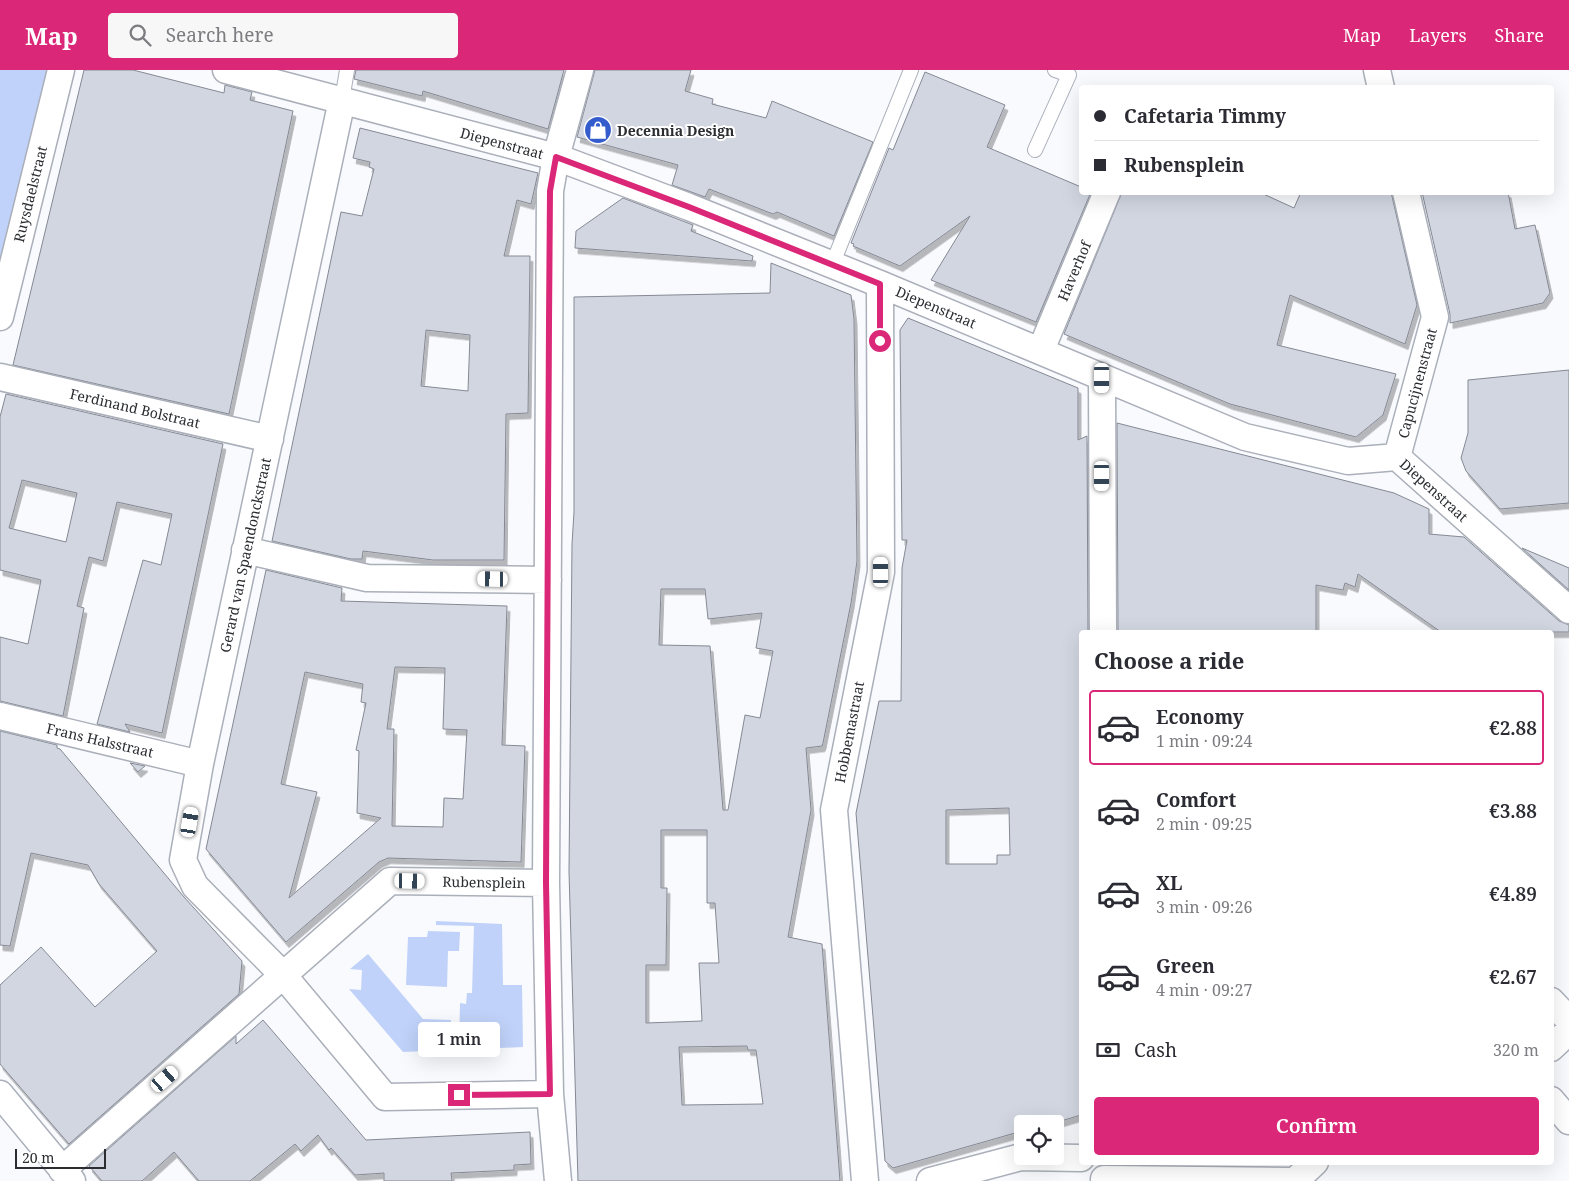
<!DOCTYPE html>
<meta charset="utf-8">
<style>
:root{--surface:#fff;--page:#f7f7f7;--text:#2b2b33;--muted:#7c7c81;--line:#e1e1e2;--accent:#db2777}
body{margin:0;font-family:"Noto Serif",serif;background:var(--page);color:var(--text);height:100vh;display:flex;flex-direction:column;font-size:19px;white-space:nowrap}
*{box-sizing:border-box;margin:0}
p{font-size:16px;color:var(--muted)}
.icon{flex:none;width:28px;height:28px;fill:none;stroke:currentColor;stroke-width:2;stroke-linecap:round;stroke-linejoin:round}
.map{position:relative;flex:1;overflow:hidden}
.side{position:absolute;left:1079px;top:560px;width:475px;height:535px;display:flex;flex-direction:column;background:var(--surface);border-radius:5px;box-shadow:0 5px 20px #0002}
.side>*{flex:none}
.hud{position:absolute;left:1079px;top:15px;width:475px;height:110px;border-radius:5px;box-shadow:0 5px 20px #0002;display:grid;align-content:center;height:110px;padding:0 15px;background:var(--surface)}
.fabs{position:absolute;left:1014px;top:1045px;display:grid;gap:10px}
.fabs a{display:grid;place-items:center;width:50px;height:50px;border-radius:5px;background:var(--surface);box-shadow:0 5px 20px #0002;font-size:25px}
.scale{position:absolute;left:15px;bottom:12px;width:91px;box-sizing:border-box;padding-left:5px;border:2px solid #2b2d31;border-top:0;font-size:14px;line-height:18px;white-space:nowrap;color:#2b2d31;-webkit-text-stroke:4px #fff;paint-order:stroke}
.end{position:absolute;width:22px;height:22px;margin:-11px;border:6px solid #db2777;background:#fff;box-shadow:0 0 0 2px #fff}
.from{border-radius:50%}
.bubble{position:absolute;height:35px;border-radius:5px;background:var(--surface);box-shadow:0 5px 20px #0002;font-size:16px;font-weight:600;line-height:35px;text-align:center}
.car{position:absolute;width:15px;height:30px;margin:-15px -8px;border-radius:6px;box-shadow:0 0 4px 1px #0007;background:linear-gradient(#fff 24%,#345 0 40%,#fff 0 76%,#345 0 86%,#fff 0)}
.hud b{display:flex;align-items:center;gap:18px;height:48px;font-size:19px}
.hud b+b{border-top:1px solid var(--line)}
.hud i{width:12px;height:12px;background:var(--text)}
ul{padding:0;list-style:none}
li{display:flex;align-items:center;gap:15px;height:75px;margin:0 10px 8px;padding:0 5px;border:2px solid transparent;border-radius:5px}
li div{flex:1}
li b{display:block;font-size:19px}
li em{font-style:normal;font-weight:600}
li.current{border-color:var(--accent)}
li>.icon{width:45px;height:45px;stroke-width:1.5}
h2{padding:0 15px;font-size:22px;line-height:60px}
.pay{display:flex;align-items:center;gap:12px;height:55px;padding:0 15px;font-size:19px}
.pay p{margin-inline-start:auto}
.action{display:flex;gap:10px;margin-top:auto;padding:10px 15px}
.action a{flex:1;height:58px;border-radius:5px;background:var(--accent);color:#fff;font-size:20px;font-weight:600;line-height:58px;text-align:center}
header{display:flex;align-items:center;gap:30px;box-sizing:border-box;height:70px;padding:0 25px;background:var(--accent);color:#fff}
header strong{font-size:24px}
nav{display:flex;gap:28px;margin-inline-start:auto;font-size:18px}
.search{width:350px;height:45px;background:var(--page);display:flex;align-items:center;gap:12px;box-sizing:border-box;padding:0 18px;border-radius:5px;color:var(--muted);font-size:19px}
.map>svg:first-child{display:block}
.green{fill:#c0d2f9}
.building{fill:#d1d6e1;stroke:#858993;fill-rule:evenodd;filter:url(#shadow)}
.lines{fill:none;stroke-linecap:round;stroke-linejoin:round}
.lane-casing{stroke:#aaafb9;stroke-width:16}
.street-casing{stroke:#aaafb9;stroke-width:29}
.lane{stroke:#fff;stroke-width:14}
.street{stroke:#fff;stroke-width:26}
.route{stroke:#db2777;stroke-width:6}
.labels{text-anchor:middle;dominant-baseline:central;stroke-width:4;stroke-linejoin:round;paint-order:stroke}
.poi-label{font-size:14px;font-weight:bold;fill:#2b2d31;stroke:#fff;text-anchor:start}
.street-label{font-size:14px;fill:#2b2d31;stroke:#fff}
</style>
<header>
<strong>Map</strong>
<div class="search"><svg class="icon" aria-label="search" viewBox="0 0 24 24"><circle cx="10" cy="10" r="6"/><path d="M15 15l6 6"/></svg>Search here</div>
<nav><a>Map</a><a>Layers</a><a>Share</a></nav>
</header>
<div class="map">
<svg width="1569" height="1111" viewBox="0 0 1569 1111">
<defs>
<filter id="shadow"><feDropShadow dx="3" dy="5.5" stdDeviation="0" flood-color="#0004"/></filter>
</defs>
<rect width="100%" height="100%" fill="#f8fafe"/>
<!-- green -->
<path class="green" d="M 0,0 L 49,0 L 0,203 Z
M 436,851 L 502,854 L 503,915 L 522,915 L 523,977 L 459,980 L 460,933 L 466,934 L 467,923 L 472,923 L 474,856 L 436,855 Z
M 428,861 L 460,862 L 459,881 L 448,881 L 447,917 L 406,915 L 408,867 L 427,867 Z
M 368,884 L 423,949 L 451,950 L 450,980 L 403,982 L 349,919 L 361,920 L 362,900 L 350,899 Z"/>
<!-- building -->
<path class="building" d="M 84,0 L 133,0 L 224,23 L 225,15 L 252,22 L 250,30 L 293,41 L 229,344 L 13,295 Z
M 356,0 L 564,0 L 548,59 L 423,21 L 422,26 L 354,9 Z
M 595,0 L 691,0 L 685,21 L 713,29 L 712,34 L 766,48 L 772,31 L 873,72 L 834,166 L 777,142 L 773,144 L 709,119 L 705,127 L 672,115 L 678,95 L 577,67 Z
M 925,2 L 1005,35 L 987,77 L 1081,117 L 1081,122 L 1091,122 L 1036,252 L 931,210 L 970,146 L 900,196 L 853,176 L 854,174 L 851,173 L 889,78 L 893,80 Z
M 360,58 L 538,103 L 531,134 L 517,130 L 504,186 L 530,186 L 528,343 L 506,344 L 504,490 L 433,490 L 363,481 L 362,489 L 351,489 L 272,471 L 341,142 L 362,146 L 374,99 L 369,97 L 370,92 L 353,88 ZM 426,260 L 470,265 L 468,321 L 421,316 Z
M 1122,122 L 1259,122 L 1294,138 L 1301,122 L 1391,122 L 1417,235 L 1405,274 L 1290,225 L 1277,275 L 1396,304 L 1383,345 L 1356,367 L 1230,334 L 1064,264 Z
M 1422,122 L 1508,122 L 1515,159 L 1535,155 L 1550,223 L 1543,233 L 1450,253 L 1450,244 Z
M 623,128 L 693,155 L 691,161 L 753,186 L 752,191 L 575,178 L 576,161 Z
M 771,193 L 851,225 L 854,249 L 857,491 L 851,533 L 823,673 L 822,676 L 806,678 L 811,740 L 788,867 L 822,874 L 840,1111 L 578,1111 L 569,802 L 572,474 L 574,442 L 574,227 L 770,223 ZM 661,519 L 705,519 L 708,549 L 762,543 L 756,578 L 773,581 L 760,648 L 745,645 L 728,740 L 723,740 L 710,576 L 659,575 ZM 661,760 L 707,760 L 707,833 L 715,833 L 719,893 L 699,893 L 702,951 L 646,953 L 646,895 L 666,895 L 667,818 L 661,818 ZM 747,976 L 748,980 L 756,980 L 763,1034 L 682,1035 L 679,977 Z
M 908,248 L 1078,318 L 1078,370 L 1087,366 L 1088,562 L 1081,562 L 1081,1045 L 1051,1054 L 1022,1054 L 1022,1061 L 893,1098 L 885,1091 L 856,743 L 879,631 L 901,631 L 902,498 L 907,470 L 902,470 L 900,260 ZM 1009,738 L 1010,785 L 997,785 L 997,794 L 946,794 L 946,740 Z
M 1569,300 L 1569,433 L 1500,439 L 1466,401 L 1461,388 L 1468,363 L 1468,310 Z
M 6,324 L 223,374 L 162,663 L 125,654 L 130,662 L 97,654 L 143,490 L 161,495 L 172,444 L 117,432 L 103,491 L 89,487 L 77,536 L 84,538 L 63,646 L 0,631 L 0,567 L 28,574 L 41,510 L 0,500 L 0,347 ZM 22,410 L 77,423 L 66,472 L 9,458 Z
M 1117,353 L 1394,423 L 1429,439 L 1429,464 L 1464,467 L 1559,551 L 1569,555 L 1569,562 L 1441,562 L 1358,504 L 1355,517 L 1345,513 L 1343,520 L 1316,515 L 1316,562 L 1118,562 Z
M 1522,478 L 1569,498 L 1569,520 Z
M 266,500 L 342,518 L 341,531 L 507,536 L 502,675 L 525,676 L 521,792 L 388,788 L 379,792 L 286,872 L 206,779 ZM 395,597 L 445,598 L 443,659 L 467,660 L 463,729 L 444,728 L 443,757 L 392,756 L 394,659 L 387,659 ZM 305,602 L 363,614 L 361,632 L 366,633 L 356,680 L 359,681 L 357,743 L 381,748 L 289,828 L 317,722 L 281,714 Z
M 0,661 L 57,675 L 57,678 L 60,679 L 184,827 L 242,891 L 239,924 L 69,1074 L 0,994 L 0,915 L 41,877 L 95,937 L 157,881 L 99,814 L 88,795 L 31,783 L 10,876 L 0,875 Z
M 130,693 L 145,696 L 138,702 Z
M 263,950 L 366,1070 L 530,1062 L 531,1094 L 514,1095 L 514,1100 L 451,1103 L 452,1111 L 384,1111 L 384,1103 L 355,1105 L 331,1078 L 329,1080 L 318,1065 L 301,1081 L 295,1074 L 250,1111 L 199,1111 L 174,1082 L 142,1111 L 102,1111 L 89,1096 L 236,966 L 236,974 Z"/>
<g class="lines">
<!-- lane casing -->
<g class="lane-casing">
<path id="lane" d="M 342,30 L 347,0
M 1035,80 L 1069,5 L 1055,0
M 832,195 L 911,0"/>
</g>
<!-- street casing -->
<g class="street-casing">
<path id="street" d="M 226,0 L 556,87 L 689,137 L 880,214 L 1245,367 L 1348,391 L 1397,387 L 1569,540
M 1377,0 L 1381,18
M 342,30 L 200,694 L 183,790 L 195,816 L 283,905 L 385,1027 L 550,1024 L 546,813 L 550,121 L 556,87 L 580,0
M 0,247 L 61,0
M 1041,280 L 1107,122
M 0,307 L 270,369
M 1102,308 L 1103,562
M 1397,387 L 1435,247 L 1406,122
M 245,480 L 367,508 L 548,510
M 0,646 L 200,694
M 1551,931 L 1569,950
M 1551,978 L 1569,961
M 0,1024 L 72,1111
M 550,1024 L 558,1111
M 1551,1030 L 1569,1051
M 62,1100 L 390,811 L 546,813
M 1104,1109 L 1295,1111 L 1315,1092
M 865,1111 L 834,740 L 881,502 L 880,214
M 930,1111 L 1021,1087 L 1081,1088"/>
</g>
<!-- lane -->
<use href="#lane" class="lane"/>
<!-- street -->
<use href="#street" class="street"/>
</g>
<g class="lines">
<!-- route -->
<path class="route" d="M 459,1025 L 550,1024 L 546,813 L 549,253 L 550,121 L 556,87 L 689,137 L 880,214 L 880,271"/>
</g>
<!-- icons -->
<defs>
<g id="shop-disc" transform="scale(1.4375)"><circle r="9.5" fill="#355ccd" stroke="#fff"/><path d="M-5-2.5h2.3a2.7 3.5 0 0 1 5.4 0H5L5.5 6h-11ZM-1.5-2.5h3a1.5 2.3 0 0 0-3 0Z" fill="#fff"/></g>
</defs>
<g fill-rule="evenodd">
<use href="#shop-disc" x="598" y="60"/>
</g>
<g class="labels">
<!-- poi labels -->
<g class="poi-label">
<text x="617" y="60">Decennia Design</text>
</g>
<!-- street labels -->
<g class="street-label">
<text transform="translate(502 73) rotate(15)">Diepenstraat</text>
<text transform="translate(30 124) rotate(-76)">Ruysdaelstraat</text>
<text transform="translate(1074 201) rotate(-67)">Haverhof</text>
<text transform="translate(936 237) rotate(23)">Diepenstraat</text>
<text transform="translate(1417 313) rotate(-75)">Capucijnenstraat</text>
<text transform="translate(135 338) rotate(13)">Ferdinand Bolstraat</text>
<text transform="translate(1434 420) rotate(42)">Diepenstraat</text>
<text transform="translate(245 485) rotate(-78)">Gerard van Spaendonckstraat</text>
<text transform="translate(849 662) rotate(-79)">Hobbemastraat</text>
<text transform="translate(100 670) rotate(13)">Frans Halsstraat</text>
<text transform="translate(484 812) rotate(1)">Rubensplein</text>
</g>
</g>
</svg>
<div class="fabs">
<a><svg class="icon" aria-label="locate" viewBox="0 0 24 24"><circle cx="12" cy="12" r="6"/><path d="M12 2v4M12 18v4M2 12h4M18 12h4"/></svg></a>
</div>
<div class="scale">20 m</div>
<i class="end from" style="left:880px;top:271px"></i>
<i class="end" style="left:459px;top:1025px"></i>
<div class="bubble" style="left:418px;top:952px;width:82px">1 min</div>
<i class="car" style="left:1102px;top:308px;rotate:180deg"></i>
<i class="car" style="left:1102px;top:406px;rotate:180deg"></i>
<i class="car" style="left:881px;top:502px;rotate:0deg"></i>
<i class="car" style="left:493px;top:509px;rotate:271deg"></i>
<i class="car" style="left:190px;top:752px;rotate:10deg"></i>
<i class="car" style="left:410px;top:811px;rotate:91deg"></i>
<i class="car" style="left:165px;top:1009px;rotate:49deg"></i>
<div class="hud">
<b><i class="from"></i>Cafetaria Timmy</b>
<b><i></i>Rubensplein</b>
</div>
<section class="side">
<h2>Choose a ride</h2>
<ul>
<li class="current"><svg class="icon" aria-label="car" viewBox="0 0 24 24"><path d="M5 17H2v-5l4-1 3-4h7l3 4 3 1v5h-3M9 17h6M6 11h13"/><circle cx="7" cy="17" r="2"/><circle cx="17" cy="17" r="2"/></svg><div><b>Economy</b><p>1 min · 09:24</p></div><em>€2.88</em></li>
<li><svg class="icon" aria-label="car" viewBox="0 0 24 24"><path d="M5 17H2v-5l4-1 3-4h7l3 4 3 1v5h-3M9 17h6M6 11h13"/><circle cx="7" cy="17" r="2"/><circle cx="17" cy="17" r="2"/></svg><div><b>Comfort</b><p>2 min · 09:25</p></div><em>€3.88</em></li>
<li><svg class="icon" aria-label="car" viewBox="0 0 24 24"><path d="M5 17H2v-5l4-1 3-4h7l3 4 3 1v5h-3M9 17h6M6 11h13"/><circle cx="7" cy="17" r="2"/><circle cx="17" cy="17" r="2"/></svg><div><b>XL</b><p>3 min · 09:26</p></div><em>€4.89</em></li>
<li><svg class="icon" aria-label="car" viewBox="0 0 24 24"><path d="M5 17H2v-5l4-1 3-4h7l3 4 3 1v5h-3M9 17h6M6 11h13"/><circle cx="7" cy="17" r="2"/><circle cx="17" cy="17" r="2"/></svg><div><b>Green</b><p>4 min · 09:27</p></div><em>€2.67</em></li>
</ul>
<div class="pay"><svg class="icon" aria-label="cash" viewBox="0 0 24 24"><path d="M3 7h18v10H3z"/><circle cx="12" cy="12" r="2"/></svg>Cash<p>320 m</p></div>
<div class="action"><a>Confirm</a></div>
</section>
</div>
